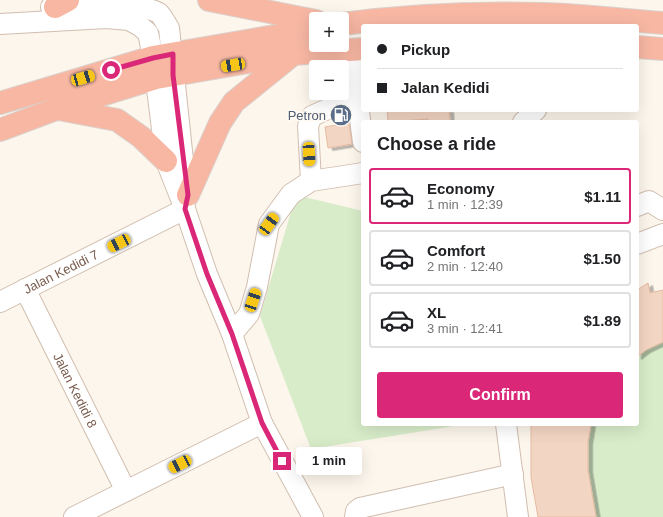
<!DOCTYPE html>
<meta charset="utf-8">
<style>
:root{--surface:#fff;--page:#f6f6f6;--text:#202124;--muted:#757577;--line:#e0e0e0;--accent:#db2777}
body{margin:0;font-family:Arial,sans-serif;background:var(--page);color:var(--text);height:100vh;display:flex;flex-direction:column;font-size:15px;white-space:nowrap}
*{box-sizing:border-box;margin:0}
p{font-size:13px;color:var(--muted)}
.icon{flex:none;width:22px;height:22px;fill:none;stroke:currentColor;stroke-width:2;stroke-linecap:round;stroke-linejoin:round}
.map{position:relative;flex:1;overflow:hidden}
.sheet{position:absolute;left:361px;top:120px;width:278px;height:306px;display:flex;flex-direction:column;background:var(--surface);border-radius:4px;box-shadow:0 4px 16px #0002}
.sheet>*{flex:none}
.top-card{position:absolute;left:361px;top:24px;width:278px;height:88px;border-radius:4px;box-shadow:0 4px 16px #0002;display:grid;align-content:center;height:88px;padding:0 16px;background:var(--surface)}
.controls{position:absolute;left:309px;top:12px;display:grid;gap:8px}
.controls a{display:grid;place-items:center;width:40px;height:40px;border-radius:4px;background:var(--surface);box-shadow:0 4px 16px #0002;font-size:20px}
.end{position:absolute;width:18px;height:18px;margin:-9px;border:5px solid #db2777;background:#fff;box-shadow:0 0 0 2px #fff}
.from{border-radius:50%}
.bubble{position:absolute;height:28px;border-radius:4px;background:var(--surface);box-shadow:0 4px 16px #0002;font-size:13px;font-weight:600;line-height:28px;text-align:center}
.car{position:absolute;width:12px;height:24px;margin:-12px -6px;border-radius:5px;box-shadow:0 0 3px 1px #0007;background:linear-gradient(#f5c518 24%,#345 0 40%,#f5c518 0 76%,#345 0 86%,#f5c518 0)}
.top-card b{display:flex;align-items:center;gap:14px;height:38px;font-size:15px}
.top-card b+b{border-top:1px solid var(--line)}
.top-card i{width:10px;height:10px;background:var(--text)}
ul{padding:0;list-style:none}
li{display:flex;align-items:center;gap:12px;height:56px;margin:0 8px 6px;padding:0 8px;border:2px solid var(--line);border-radius:4px}
li div{flex:1}
li b{display:block;font-size:15px}
li em{font-style:normal;font-weight:600}
li.selected{border-color:var(--accent)}
li>.icon{width:36px;height:36px;stroke-width:1.5}
h2{padding:0 16px;font-size:18px;line-height:48px}
.cta{display:flex;gap:8px;margin-top:auto;padding:8px 16px}
.cta a{flex:1;height:46px;border-radius:4px;background:var(--accent);color:#fff;font-size:16px;font-weight:600;line-height:46px;text-align:center}
.map>svg:first-child{display:block}
.green{fill:#d8ecc9}
.building{fill:#f3d5c3;stroke:#e6bba3;filter:url(#shadow)}
.lines{fill:none;stroke-linecap:round;stroke-linejoin:round}
.minor-casing{stroke:#d1beb0;stroke-width:22}
.highway-casing{stroke:#dad1cd;stroke-width:24}
.minor{stroke:#fff;stroke-width:20}
.highway{stroke:#f7b7a3;stroke-width:22}
.route{stroke:#db2777;stroke-width:5}
.labels{text-anchor:middle;dominant-baseline:central;stroke-width:3.5;stroke-linejoin:round;paint-order:stroke}
.service-label{font-size:13px;fill:#4e5e75;stroke:#fffaf3;text-anchor:end}
.street-label{font-size:13px;fill:#7a5c4d;stroke:#fffaf3}
</style>
<div class="map">
<svg width="663" height="517" viewBox="0 0 663 517">
<defs>
<filter id="shadow"><feDropShadow dx="4.5" dy="2.5" stdDeviation="0" flood-color="#0004"/></filter>
</defs>
<rect width="100%" height="100%" fill="#fdf6ec"/>
<!-- green -->
<path class="green" d="M 296,195 L 363,211 L 363,424 L 467,424 L 311,449 L 260,316 Z
M 648,283 L 650,293 L 663,290 L 663,517 L 538,517 L 531,477 L 531,424 L 637,424 L 637,290 Z"/>
<!-- building -->
<path class="building" d="M 387,110 L 449,110 L 450,122 L 428,122 L 428,119 L 388,122 Z
M 349,123 L 352,144 L 328,148 L 325,127 Z
M 648,283 L 650,293 L 663,290 L 663,342 L 646,350 L 637,357 L 637,290 Z
M 531,424 L 591,424 L 588,442 L 588,470 L 596,517 L 538,517 L 531,477 Z"/>
<g class="lines">
<!-- minor casing -->
<g class="minor-casing">
<g id="minor">
<path d="M 51,7 C 82,5 134,0 159,13 C 163,17 166,24 169,28 L 187,198"/>
<path d="M 0,24 L 106,18 L 129,20 L 140,26 L 148,33 L 153,57 L 166,161 L 185,209 L 207,274 L 232,334 L 262,423 L 313,517"/>
<path d="M 358,49 L 357,96 L 363,142"/>
<path d="M 523,122 L 536,110"/>
<path d="M 311,181 L 308,126 L 312,116 L 357,96 L 363,95"/>
<path d="M 637,206 L 649,201 L 663,210"/>
<path d="M 637,244 L 663,234"/>
<path id="s1" d="M 25,289 L 126,491"/>
<path id="s2" d="M 0,302 L 185,209"/>
<path d="M 232,334 L 249,314 L 257,287 L 269,224 L 291,194 L 311,181 L 363,173"/>
<path d="M 506,424 L 518,517"/>
<path d="M 74,517 L 262,423"/>
<path d="M 355,517 L 356,511 L 360,508 L 513,474"/>
</g>
</g>
<!-- highway casing -->
<g class="highway-casing">
<path id="highway" d="M 209,0 L 316,21
M 55,7 L 68,0
M 342,24 C 408,15 475,12 542,14 C 582,15 623,20 663,23
M 637,47 L 663,49
M 0,103 L 153,57 L 316,29
M 59,109 L 117,120 L 141,137 L 166,161
M 0,130 L 56,109 L 156,78 L 293,54 L 363,49
M 188,195 L 220,123 L 234,102 L 291,56"/>
</g>
<!-- minor -->
<use href="#minor" class="minor"/>
<!-- highway -->
<use href="#highway" class="highway"/>
</g>
<g class="lines">
<!-- route -->
<path class="route" d="M 111,70 L 153,58 L 173,54 L 173,75 L 188,195 L 185,209 L 207,274 L 232,334 L 262,423 L 282,461"/>
</g>
<!-- icons -->
<defs>
<g id="fuel-disc" transform="scale(1.15)"><circle r="9.5" fill="#5c6f8a" stroke="#fffaf3"/><path d="M-5.5-6h7V0h2V4h1.3V-2.5L3-4.5l.8-.8L6-3V5H2.5V1h-1V6h-7ZM-4.2-4.7v3.2H.2V-4.7Z" fill="#fff"/></g>
</defs>
<g fill-rule="evenodd">
<use href="#fuel-disc" x="341" y="115"/>
</g>
<g class="labels">
<!-- service labels -->
<g class="service-label">
<text x="326" y="115">Petron</text>
</g>
<!-- street labels -->
<g class="street-label">
<text stroke="none"><textPath href="#s2" startOffset="68">Jalan Kedidi 7</textPath></text>
<text stroke="none"><textPath href="#s1" startOffset="113">Jalan Kedidi 8</textPath></text>
</g>
</g>
</svg>
<div class="controls">
<a>+</a>
<a>−</a>
</div>
<i class="end from" style="left:111px;top:70px"></i>
<i class="end" style="left:282px;top:461px"></i>
<div class="bubble" style="left:296px;top:447px;width:66px">1 min</div>
<i class="car" style="left:233px;top:65px;rotate:261deg"></i>
<i class="car" style="left:83px;top:78px;rotate:74deg"></i>
<i class="car" style="left:309px;top:154px;rotate:177deg"></i>
<i class="car" style="left:269px;top:224px;rotate:36deg"></i>
<i class="car" style="left:119px;top:243px;rotate:244deg"></i>
<i class="car" style="left:253px;top:300px;rotate:18deg"></i>
<i class="car" style="left:180px;top:464px;rotate:243deg"></i>
<div class="top-card">
<b><i class="from"></i>Pickup</b>
<b><i></i>Jalan Kedidi</b>
</div>
<section class="sheet">
<h2>Choose a ride</h2>
<ul>
<li class="selected"><svg class="icon" aria-label="car" viewBox="0 0 24 24"><path d="M5 17H2v-5l4-1 3-4h7l3 4 3 1v5h-3M9 17h6M6 11h13"/><circle cx="7" cy="17" r="2"/><circle cx="17" cy="17" r="2"/></svg><div><b>Economy</b><p>1 min · 12:39</p></div><em>$1.11</em></li>
<li><svg class="icon" aria-label="car" viewBox="0 0 24 24"><path d="M5 17H2v-5l4-1 3-4h7l3 4 3 1v5h-3M9 17h6M6 11h13"/><circle cx="7" cy="17" r="2"/><circle cx="17" cy="17" r="2"/></svg><div><b>Comfort</b><p>2 min · 12:40</p></div><em>$1.50</em></li>
<li><svg class="icon" aria-label="car" viewBox="0 0 24 24"><path d="M5 17H2v-5l4-1 3-4h7l3 4 3 1v5h-3M9 17h6M6 11h13"/><circle cx="7" cy="17" r="2"/><circle cx="17" cy="17" r="2"/></svg><div><b>XL</b><p>3 min · 12:41</p></div><em>$1.89</em></li>
</ul>
<div class="cta"><a>Confirm</a></div>
</section>
</div>
